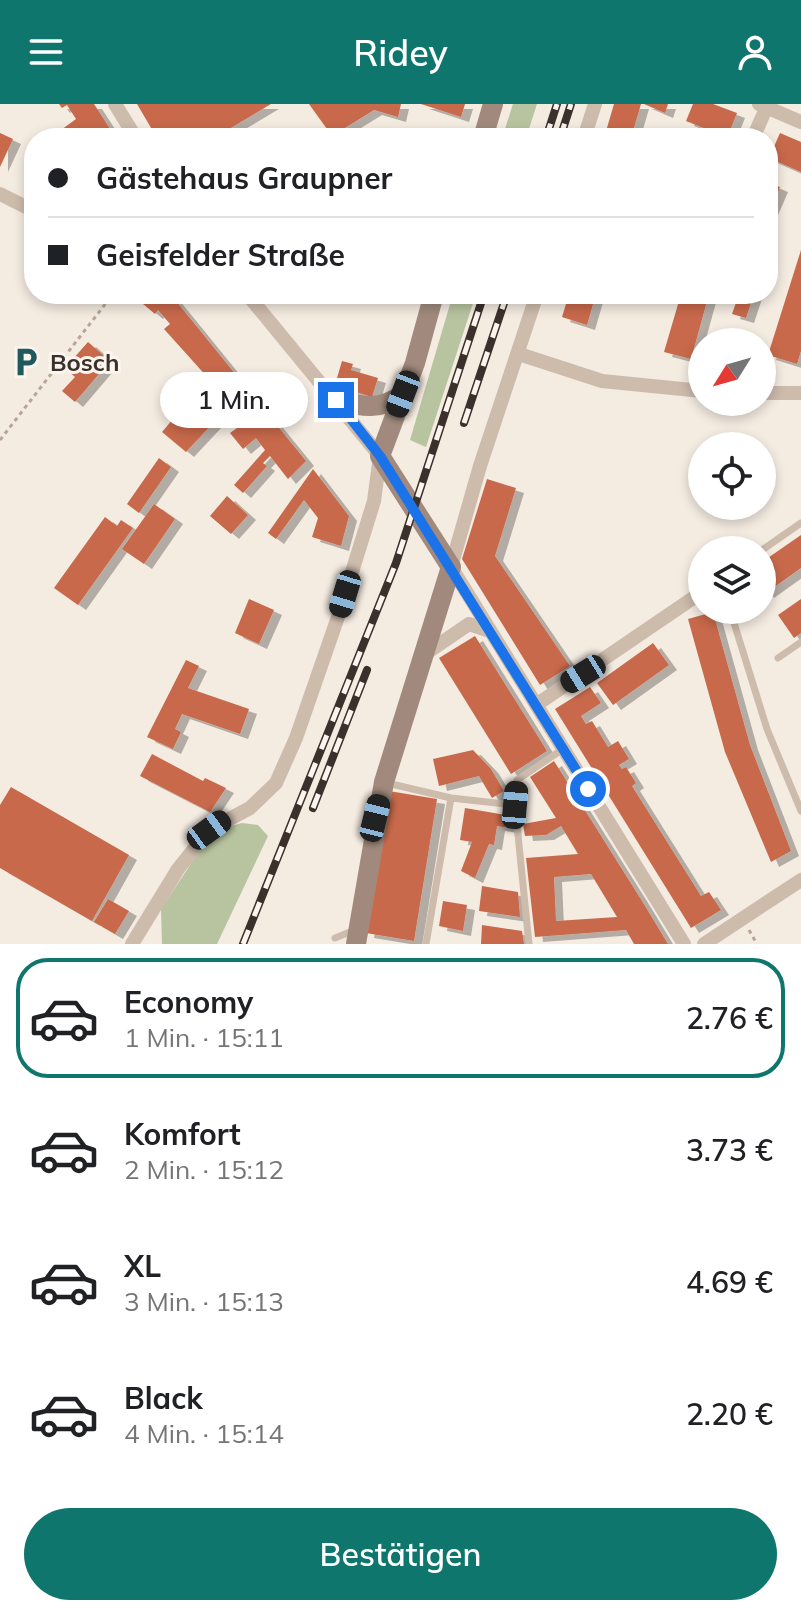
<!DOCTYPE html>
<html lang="de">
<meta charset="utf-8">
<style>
:root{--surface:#fff;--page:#f6f6f6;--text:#202124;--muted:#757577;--line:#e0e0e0;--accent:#0f766e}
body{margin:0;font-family:Mulish,sans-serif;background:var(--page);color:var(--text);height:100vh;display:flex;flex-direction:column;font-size:30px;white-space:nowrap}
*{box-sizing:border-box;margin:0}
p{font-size:26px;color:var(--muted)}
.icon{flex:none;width:44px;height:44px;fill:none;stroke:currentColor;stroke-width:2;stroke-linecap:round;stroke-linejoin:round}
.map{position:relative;height:840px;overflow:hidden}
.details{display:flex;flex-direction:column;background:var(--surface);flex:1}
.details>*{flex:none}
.guide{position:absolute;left:24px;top:24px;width:754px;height:176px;border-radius:32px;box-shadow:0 4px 12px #0003;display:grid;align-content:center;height:176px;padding:0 24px;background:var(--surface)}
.needle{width:52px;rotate:233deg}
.tools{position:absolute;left:688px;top:224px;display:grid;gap:16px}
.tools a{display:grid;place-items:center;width:88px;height:88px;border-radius:50%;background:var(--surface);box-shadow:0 4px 12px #0003;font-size:40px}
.end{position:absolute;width:36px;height:36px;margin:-18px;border:10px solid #1a73e8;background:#fff;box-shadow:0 0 0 4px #fff}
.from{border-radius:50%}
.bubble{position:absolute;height:56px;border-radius:28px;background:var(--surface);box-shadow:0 4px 12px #0003;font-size:26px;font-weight:600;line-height:56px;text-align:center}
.car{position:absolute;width:24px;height:48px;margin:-24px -12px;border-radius:10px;box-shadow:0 0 6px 2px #0007;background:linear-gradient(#222 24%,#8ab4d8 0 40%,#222 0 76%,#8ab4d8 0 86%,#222 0)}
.guide b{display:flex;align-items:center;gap:28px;height:76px;font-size:30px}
.guide b+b{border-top:2px solid var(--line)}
.guide i{width:20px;height:20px;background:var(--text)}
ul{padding:14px 0 0;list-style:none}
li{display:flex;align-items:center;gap:24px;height:120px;margin:0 16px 12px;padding:0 8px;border:4px solid transparent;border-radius:32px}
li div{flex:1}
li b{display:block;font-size:30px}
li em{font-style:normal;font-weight:600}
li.on{border-color:var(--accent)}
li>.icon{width:72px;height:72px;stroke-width:1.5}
.primary-button{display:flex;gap:16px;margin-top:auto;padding:16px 24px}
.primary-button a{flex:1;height:92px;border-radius:48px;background:var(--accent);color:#fff;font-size:32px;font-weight:600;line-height:92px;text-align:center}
header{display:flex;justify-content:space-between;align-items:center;height:104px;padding:0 24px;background:var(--accent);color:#fff;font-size:36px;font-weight:600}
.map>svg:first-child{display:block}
.green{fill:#b8c4a0}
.building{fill:#c8694b;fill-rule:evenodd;filter:url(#shadow)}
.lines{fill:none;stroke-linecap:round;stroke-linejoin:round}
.path{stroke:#b9a596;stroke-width:3;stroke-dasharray:4 4;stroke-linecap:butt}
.lane{stroke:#cdbbac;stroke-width:7}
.street{stroke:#cdbbac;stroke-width:14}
.secondary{stroke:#a18a7d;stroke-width:20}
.rail-casing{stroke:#3b302b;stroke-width:8}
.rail{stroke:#fbf5ee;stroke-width:5;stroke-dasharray:15;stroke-linecap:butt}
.route{stroke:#1a73e8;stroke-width:10}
.labels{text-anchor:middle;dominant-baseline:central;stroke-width:6;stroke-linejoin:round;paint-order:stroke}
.poi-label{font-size:24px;font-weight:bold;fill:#3b302b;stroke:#fbf5ee;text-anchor:start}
</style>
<header><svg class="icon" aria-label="menu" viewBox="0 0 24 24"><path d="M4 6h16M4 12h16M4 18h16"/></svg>Ridey<svg class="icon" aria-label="person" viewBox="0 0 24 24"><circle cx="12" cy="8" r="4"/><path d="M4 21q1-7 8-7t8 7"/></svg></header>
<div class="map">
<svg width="801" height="840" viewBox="0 0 801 840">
<defs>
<filter id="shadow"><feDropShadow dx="8" dy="5" stdDeviation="0" flood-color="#0004"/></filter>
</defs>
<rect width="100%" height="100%" fill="#f4ebe1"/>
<!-- green -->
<path class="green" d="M 513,0 L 537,0 L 526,34 L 502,34 Z
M 453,190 L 476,190 L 426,343 L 410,336 Z
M 242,719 L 258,721 L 268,732 L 217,840 L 162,840 L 161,805 L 204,740 L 223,724 Z"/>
<!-- building -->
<path class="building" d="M 59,0 L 94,0 L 116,34 L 88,34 L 84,27 L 75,34 L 50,34 L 76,15 L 67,1 L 62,4 Z
M 137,0 L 271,0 L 214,34 L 157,34 Z
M 309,0 L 401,0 L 398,13 L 374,6 L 332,32 Z
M 421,0 L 465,0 L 461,13 Z
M 614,0 L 641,0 L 631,34 L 604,34 Z
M 644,0 L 668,0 L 665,9 Z
M 693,0 L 713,0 L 737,9 L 727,34 L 711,34 L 714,28 L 686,17 Z
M 0,29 L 13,35 L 0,63 Z
M 780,29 L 801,38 L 801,68 L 769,54 Z
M 768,78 L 780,83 L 768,111 Z
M 801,146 L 801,247 L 797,260 L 768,251 Z
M 131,190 L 172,192 L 306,357 L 288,375 L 270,352 L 263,359 L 267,362 L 243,389 L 234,381 L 265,346 L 256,334 L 243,345 L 230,329 L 244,319 L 230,301 L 186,348 L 162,328 L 179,308 L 194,321 L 224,294 L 217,285 L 203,302 L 193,292 L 209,275 L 164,225 L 170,220 L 158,206 L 155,210 Z
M 569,190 L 596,190 L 587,221 L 562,213 Z
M 681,190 L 709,190 L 691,255 L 664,248 Z
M 739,190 L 754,190 L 746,214 L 732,210 Z
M 88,238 L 110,257 L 75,298 L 62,287 L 75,273 L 65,264 Z
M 342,257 L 353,260 L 351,266 L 378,274 L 372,293 L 343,284 L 345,277 L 337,274 Z
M 159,354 L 171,363 L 139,409 L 127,400 Z
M 313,365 L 349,412 L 341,442 L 312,433 L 318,414 L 304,396 L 276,435 L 268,429 Z
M 487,375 L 516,384 L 495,452 L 570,562 L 540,581 L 462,455 Z
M 227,392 L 248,411 L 231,430 L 210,412 Z
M 154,400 L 175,415 L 144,460 L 122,445 Z
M 105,413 L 117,422 L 121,416 L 133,424 L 78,501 L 54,484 Z
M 801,431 L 801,464 L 766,489 L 762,483 L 762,458 Z
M 249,495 L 274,506 L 259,540 L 235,529 Z
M 801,495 L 801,529 L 794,534 L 778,511 Z
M 713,508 L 750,641 L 791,747 L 771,758 L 725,648 L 688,515 Z
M 475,532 L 547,647 L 511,670 L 439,554 Z
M 653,539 L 669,561 L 613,601 L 597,579 Z
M 186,556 L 199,562 L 188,584 L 249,605 L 240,630 L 182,610 L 175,625 L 181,628 L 173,645 L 147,633 Z
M 590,583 L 601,599 L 581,612 L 586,620 L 592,617 L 608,643 L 618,637 L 629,655 L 619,661 L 622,665 L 626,663 L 636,679 L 632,682 L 701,792 L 709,788 L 721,806 L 691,824 L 555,605 Z
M 473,646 L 491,665 L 504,687 L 492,694 L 479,672 L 439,682 L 433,655 Z
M 152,650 L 203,677 L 205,674 L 226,684 L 210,708 L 140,672 Z
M 554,657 L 642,797 L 668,840 L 634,840 L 626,826 L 535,833 L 526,754 L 578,750 L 561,722 L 546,731 L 525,732 L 523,720 L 556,714 L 530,673 ZM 591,770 L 617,813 L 556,817 L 554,773 Z
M 11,683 L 129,751 L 92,817 L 0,764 L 0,701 Z
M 389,687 L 437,695 L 414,837 L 366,829 Z
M 465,704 L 512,712 L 510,724 L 497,722 L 494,741 L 489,740 L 475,774 L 461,767 L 472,738 L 460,736 Z
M 482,782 L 518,788 L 520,813 L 479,807 Z
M 108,795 L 129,807 L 115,830 L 94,818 Z
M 443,797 L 467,801 L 463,827 L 439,822 Z
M 482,821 L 522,827 L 524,840 L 481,840 Z"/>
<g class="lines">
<!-- path -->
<path class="path" d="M 0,336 L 113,190
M 749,826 L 757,840"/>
<!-- lane -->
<path class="lane" d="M 762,446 L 801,419
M 730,506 L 767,625 L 801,707
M 778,554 L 801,538
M 387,679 L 451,694 L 515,701 L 529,840
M 515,701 L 517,676 L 563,645
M 335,834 L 355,826
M 426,840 L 451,694"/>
<!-- street -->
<path class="street" d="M 115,0 L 136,34
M 759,0 L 801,18
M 584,34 L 595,0
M 753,34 L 768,0
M 0,90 L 34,107
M 537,190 L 480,362 L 451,463 L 684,840
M 519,250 L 602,277 L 702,287
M 762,289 L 801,289
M 425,550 L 469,520 L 490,527
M 536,601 L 702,488
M 132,840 L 178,765 L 209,726 L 250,704 L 276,679 L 296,634 L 339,510 L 374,397 L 380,352 L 247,190
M 704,840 L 801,776"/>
<!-- secondary -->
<path class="secondary" d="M 483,34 L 493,0
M 336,296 C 362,303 381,307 403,290
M 356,840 L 384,678 L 451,463 L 380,352 L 415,259 L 434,190"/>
<!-- rail casing -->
<g class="rail-casing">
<path id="rail" d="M 546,34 L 557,0
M 560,34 L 571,0
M 464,319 L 507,190
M 313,704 L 367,566
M 243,840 L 396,459 L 484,190"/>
</g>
<!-- rail -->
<use href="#rail" class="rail"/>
</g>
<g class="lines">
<!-- route -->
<path class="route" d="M 336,296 L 380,352 L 588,685"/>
</g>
<!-- icons -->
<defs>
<g id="parking-bare" transform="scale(2.4)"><path d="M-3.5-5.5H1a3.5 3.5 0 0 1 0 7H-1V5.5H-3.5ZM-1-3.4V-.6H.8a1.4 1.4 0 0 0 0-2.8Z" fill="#1f5a5e" stroke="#fbf5ee" stroke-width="2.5" paint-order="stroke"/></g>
</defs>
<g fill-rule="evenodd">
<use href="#parking-bare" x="26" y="258"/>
</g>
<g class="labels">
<!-- poi labels -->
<g class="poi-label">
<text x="50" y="258">Bosch</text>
</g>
</g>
</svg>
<div class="tools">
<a><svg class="needle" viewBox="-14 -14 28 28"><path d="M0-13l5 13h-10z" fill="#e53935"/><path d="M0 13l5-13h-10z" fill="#757577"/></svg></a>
<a><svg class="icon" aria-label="locate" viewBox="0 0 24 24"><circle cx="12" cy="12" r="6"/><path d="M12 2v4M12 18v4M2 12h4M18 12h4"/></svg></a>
<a><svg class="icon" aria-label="layers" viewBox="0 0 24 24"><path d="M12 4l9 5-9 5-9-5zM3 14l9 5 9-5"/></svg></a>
</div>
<i class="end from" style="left:588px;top:685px"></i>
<i class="end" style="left:336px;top:296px"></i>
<div class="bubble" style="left:160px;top:268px;width:148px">1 Min.</div>
<i class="car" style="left:403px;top:290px;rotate:201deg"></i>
<i class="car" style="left:345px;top:490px;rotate:197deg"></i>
<i class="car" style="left:583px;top:570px;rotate:238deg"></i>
<i class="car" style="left:515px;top:701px;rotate:5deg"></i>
<i class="car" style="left:375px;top:714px;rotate:14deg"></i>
<i class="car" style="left:209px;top:726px;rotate:54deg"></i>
<div class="guide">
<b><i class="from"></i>Gästehaus Graupner</b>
<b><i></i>Geisfelder Straße</b>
</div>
</div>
<section class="details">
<ul>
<li class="on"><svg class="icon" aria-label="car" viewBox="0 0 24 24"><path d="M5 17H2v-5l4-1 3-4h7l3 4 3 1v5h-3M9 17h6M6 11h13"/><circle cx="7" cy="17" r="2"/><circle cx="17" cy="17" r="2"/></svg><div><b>Economy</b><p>1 Min. · 15:11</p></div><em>2.76 €</em></li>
<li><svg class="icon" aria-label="car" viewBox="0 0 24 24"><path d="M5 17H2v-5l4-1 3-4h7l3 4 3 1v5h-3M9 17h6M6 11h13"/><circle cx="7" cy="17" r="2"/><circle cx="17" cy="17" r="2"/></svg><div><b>Komfort</b><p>2 Min. · 15:12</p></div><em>3.73 €</em></li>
<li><svg class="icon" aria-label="car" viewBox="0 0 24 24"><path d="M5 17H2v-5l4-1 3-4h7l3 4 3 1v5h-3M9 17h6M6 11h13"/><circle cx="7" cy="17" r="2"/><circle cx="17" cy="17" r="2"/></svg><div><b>XL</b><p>3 Min. · 15:13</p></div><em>4.69 €</em></li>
<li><svg class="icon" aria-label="car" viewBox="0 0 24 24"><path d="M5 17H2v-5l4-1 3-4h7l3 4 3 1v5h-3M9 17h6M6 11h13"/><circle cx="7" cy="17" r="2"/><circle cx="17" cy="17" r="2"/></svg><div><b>Black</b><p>4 Min. · 15:14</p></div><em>2.20 €</em></li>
</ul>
<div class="primary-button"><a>Bestätigen</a></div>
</section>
